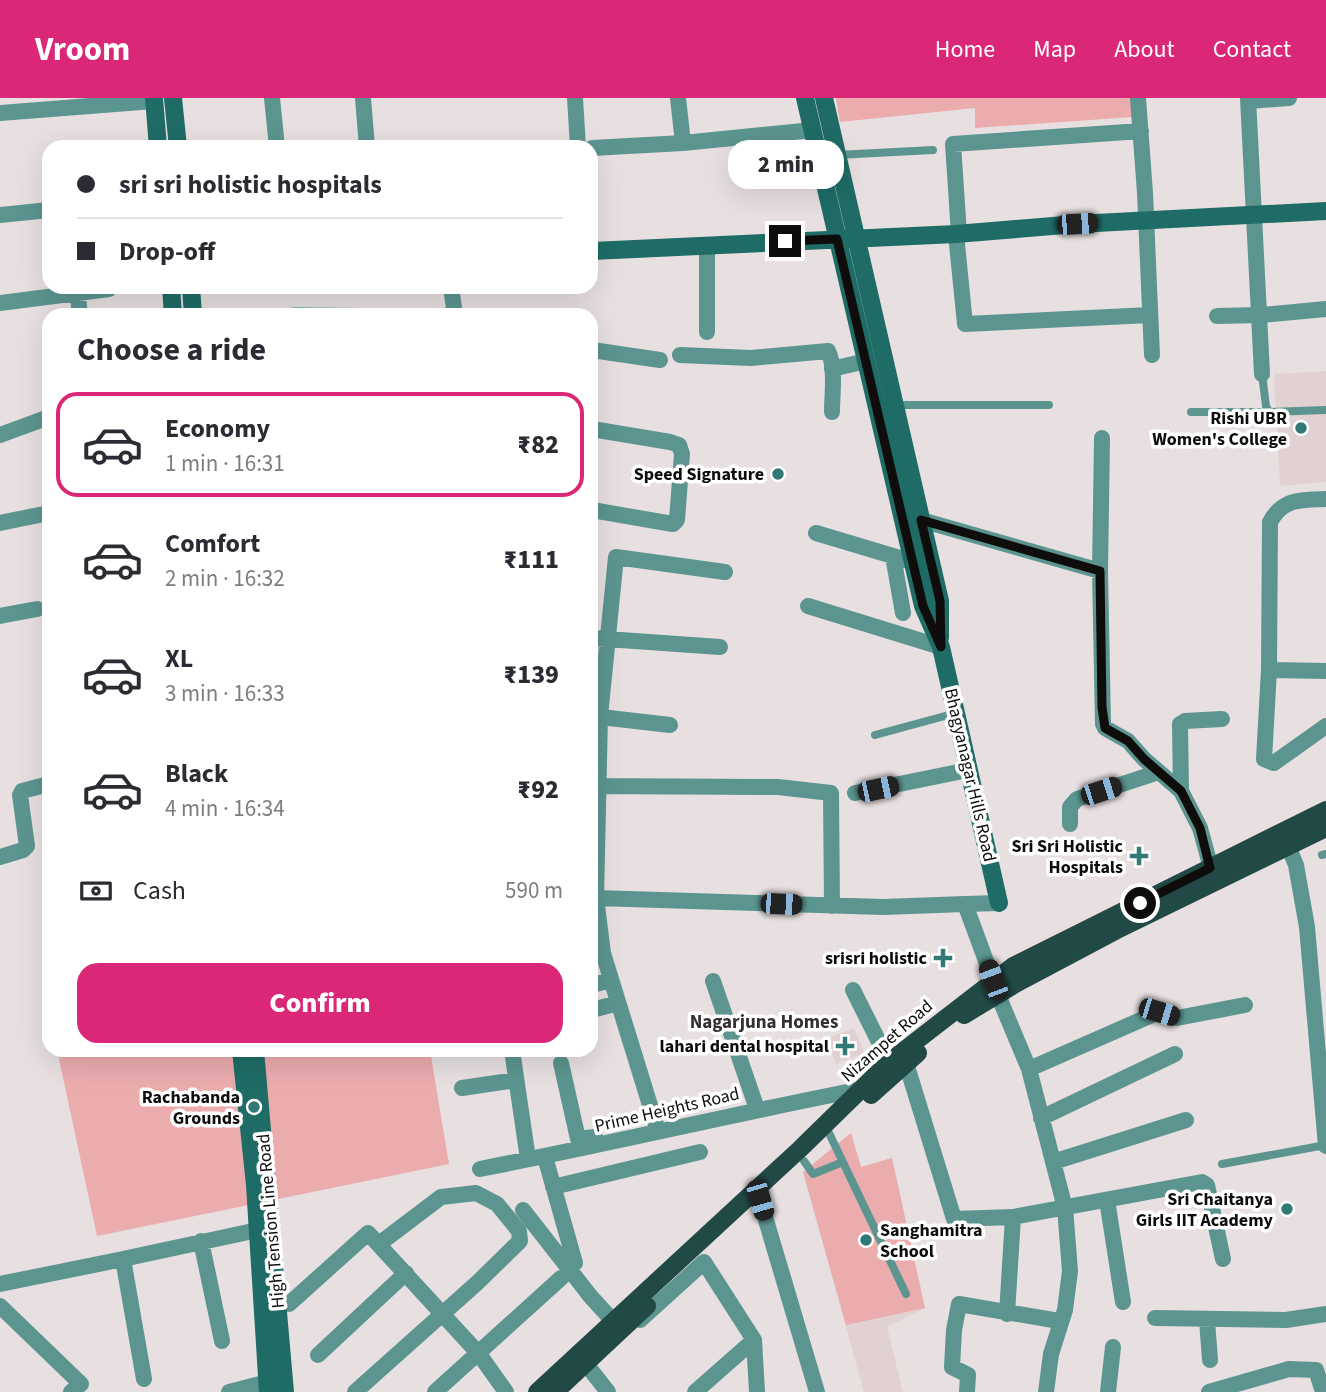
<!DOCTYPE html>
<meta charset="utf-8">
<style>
:root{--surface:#fff;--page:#f2f2f3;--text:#2b2b33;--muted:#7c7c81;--line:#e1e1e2;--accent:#db2777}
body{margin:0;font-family:"Source Sans 3",sans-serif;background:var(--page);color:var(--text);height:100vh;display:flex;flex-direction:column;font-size:26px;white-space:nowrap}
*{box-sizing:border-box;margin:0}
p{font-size:23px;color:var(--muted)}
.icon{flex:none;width:38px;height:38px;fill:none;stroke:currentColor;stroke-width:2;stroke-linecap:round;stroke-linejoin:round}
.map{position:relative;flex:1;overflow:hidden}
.drawer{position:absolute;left:42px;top:210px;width:556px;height:749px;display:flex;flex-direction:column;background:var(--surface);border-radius:21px;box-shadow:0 7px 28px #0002}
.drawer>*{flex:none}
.guide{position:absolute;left:42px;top:42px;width:556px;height:154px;border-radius:21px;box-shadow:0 7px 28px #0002;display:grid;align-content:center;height:154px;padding:0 35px;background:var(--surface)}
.end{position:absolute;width:32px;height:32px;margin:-16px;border:9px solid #0f0c0c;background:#fff;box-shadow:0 0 0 4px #fff}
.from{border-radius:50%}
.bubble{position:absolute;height:49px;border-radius:21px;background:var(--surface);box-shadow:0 7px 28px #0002;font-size:23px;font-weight:800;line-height:49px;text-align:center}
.car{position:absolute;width:21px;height:42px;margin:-21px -10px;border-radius:9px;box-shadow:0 0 5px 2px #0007;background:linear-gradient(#222 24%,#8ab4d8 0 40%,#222 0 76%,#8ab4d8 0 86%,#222 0)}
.guide b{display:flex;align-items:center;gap:24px;height:66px;font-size:26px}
.guide b+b{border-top:2px solid var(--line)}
.guide i{width:18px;height:18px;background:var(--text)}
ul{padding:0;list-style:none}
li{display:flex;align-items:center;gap:21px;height:105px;margin:0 14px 10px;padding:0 21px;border:4px solid transparent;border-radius:21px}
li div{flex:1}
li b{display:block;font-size:26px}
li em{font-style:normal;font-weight:800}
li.selected{border-color:var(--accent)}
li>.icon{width:63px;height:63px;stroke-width:1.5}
h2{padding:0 35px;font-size:32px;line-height:84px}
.pay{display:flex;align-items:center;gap:18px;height:77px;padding:0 35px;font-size:26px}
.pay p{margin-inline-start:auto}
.action{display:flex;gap:14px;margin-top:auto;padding:14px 35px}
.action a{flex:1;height:80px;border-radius:21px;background:var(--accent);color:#fff;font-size:28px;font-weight:800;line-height:80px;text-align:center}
header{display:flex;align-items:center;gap:42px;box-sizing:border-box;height:98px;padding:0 35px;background:var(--accent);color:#fff}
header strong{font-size:33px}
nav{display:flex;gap:38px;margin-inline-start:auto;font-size:24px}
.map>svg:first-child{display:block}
.built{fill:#e2d1d2}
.green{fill:#ebacae}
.water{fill:#76c0ba}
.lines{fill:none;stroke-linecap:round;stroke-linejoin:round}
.lane{stroke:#5c9590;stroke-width:8}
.street{stroke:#5c9590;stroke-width:16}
.secondary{stroke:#1f6c66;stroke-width:18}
.primary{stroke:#214946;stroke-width:18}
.route{stroke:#0f0c0c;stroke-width:9}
.poi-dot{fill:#317974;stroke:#fff;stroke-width:2.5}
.labels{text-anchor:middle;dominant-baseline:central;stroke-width:7;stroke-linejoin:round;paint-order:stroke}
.poi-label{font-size:18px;font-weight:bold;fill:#0f0c0c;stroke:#fff;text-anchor:end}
.street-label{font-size:18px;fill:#0f0c0c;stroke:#fff}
.neighbourhood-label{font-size:19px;font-weight:bold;fill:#362f30;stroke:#fff}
</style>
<header>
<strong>Vroom</strong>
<nav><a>Home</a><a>Map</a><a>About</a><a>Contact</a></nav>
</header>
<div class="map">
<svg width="1326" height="1294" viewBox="0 0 1326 1294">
<rect width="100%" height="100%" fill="#e8e0e0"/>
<!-- built -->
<path class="built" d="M 1326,273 L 1326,384 L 1280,388 L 1274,276 Z
M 854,930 L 864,955 L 836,966 L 826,941 Z
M 851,1035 L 861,1069 L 892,1060 L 925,1210 L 887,1229 L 903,1294 L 864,1294 L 803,1074 Z"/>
<!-- green -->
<path class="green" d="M 836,0 L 1131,0 L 1133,19 L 975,30 L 975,10 L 840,24 Z
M 57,952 L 430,952 L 449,1066 L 97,1138 Z
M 851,1035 L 861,1069 L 892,1060 L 925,1210 L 846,1227 L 803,1074 Z"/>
<!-- water -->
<path class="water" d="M 296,209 L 356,210 L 359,217 L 288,217 L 289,210 Z"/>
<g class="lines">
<!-- lane -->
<path class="lane" d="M 837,57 L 933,52
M 1262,276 L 1266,308 L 1269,314 L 1326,312
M 894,307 L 1049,307
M 1191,314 L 1269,314
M 875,637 L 956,615
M 1322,757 L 1326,756
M 829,1035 L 906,1196
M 804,1063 L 813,1076 L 843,1064
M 1222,1066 L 1326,1047"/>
<!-- street -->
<path class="street" d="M 272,0 L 277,49
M 363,0 L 367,49
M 575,0 L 578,49
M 678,0 L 683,45
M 1138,0 L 1145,95 L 1152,257
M 1248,0 L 1262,276
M 1248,3 L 1289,0
M 0,15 L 154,3
M 592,50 L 683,45 L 813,32
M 0,117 L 49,112
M 956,136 L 965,226 L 1150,217
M 959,136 L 953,46 L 1141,33
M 707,147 L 707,234
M 77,189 L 80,217
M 451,189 L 455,217
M 0,205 L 109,191
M 1217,218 L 1261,217 L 1326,211
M 592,252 L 660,262
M 680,257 L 751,260 L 828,253 C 836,269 832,296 832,314
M 832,271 L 866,263
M 592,331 L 670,344 L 679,347 L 682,356 L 677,422 L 673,426 L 592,412
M 0,337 L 49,319
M 1102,340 L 1100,473 L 1103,626 L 1105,630 L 1128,643 L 1144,661 L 1181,693 L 1200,730 L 1214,781
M 1326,401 C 1301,402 1283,400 1270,424 L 1269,572 L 1264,661 L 1274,665 L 1326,628
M 921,422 L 1100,473
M 0,425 L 49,415
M 816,435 L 913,464
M 893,458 L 903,515
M 808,508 L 941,549
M 0,518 L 37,511
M 592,540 L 720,549
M 1269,572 L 1326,573
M 592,618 L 670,627
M 592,688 L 778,689 L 831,695 L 832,808
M 1181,693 L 1180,626 L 1185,623 L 1222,621
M 855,695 L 968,672
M 1070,726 L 1070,709 L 1077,701 L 1159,674
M 1288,748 L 1296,767 L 1307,829 L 1326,1048
M 0,759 L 23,752 L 27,748 L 20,697 L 22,693 L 49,686
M 596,800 L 883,809 L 965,806
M 993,882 L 965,806 L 999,805
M 713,883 L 757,1011
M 592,887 L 611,882
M 853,892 L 889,964
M 998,897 L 1029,971 L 1065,1110 L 1070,1173 L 1065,1212 L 1051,1256 L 1046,1294
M 592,912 L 618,905
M 512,952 L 528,1061
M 561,965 L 578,1041 L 595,1039
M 906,965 L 954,1121 L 1013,1119 L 1202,1084 L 1207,1087 L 1223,1161
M 1029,971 L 1159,914 L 1177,920 L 1245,907
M 462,990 L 516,982
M 1041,1020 L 1175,956
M 658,1033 L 603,855 L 596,800 L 600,618 L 616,459 L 725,474
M 545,1059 L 575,1165
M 1053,1064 L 1186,1022
M 480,1071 C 608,1046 734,1016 862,991
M 553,1089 L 700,1054
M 760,1102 L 817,1294
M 1107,1102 L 1123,1204
M 523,1112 L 591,1199 L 613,1223
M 201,1143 L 222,1243
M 123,1161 L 258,1132
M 0,1186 L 123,1161 L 144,1281
M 289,1206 L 368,1135 L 479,1256 L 506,1294
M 0,1208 L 81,1286 L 71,1294
M 1007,1216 L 1013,1119
M 1155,1220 L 1286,1222 L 1326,1216
M 640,1222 L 704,1164 L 754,1242
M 1207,1222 L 1210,1262
M 318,1257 L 406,1175
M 586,1266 L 608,1294
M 229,1294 L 268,1284
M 355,1294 L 477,1185 L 520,1143 L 519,1133 L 497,1106 L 476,1095 L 441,1099 L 379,1146
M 435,1294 L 561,1180
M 695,1294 L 754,1242 L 757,1294
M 967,1294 L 968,1277 L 952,1269 L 954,1232 L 959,1206 L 1059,1223
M 1108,1294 L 1113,1249
M 1209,1294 L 1289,1271 L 1316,1272 L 1323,1294"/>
<!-- secondary -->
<path class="secondary" d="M 154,0 L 158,49
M 173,0 L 178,49
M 805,0 L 923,508 L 941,549 L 999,805
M 824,0 L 940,503 L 940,540
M 592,153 L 956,136 L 1077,126 L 1326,113
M 171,189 L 173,217
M 191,189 L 193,217
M 241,952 L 255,1087 L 268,1294
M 255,952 L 285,1294"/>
<!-- primary -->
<path class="primary" d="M 964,917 L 1017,885 L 1117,832 L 1326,730
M 871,997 L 918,955
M 537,1294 L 800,1051 L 889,964 L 1013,868 L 1326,712
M 555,1294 L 647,1208"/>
</g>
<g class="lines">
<!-- route -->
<path class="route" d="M 785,143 L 837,141 L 923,508 L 941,549 L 940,503 L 921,422 L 1100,473 L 1102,609 L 1105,630 L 1128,643 L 1144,661 L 1181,693 L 1200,730 L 1210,770 L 1140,805"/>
</g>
<!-- markers -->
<g class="poi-dot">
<circle cx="1301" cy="330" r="7"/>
<circle cx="778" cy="376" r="7"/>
<path d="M1135.5 747.5h7v7h7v7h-7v7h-7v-7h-7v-7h7z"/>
<path d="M939.5 849.5h7v7h7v7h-7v7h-7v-7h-7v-7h7z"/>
<path d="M841.5 937.5h7v7h7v7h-7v7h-7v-7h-7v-7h7z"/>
<circle cx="254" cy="1009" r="7"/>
<circle cx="1287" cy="1111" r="7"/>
<circle cx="866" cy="1142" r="7"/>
</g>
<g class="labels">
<!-- poi labels -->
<g class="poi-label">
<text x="1287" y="320">Rishi UBR<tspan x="1287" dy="21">Women's College</tspan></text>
<text x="764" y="376">Speed Signature</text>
<text x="1123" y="748">Sri Sri Holistic<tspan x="1123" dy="21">Hospitals</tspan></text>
<text x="927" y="860">srisri holistic</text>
<text x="829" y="948">lahari dental hospital</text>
<text x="240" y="999">Rachabanda<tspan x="240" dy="21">Grounds</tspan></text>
<text x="1273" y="1101">Sri Chaitanya<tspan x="1273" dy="21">Girls IIT Academy</tspan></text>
<text x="880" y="1132" text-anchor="start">Sanghamitra<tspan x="880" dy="21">School</tspan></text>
</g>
<!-- street labels -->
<g class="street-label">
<text transform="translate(970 677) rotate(77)">Bhagyanagar Hills Road</text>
<text transform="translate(887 943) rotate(-41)">Nizampet Road</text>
<text transform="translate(667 1012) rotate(-13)">Prime Heights Road</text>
<text transform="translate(271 1123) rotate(-95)">High Tension Line Road</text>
</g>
<!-- neighbourhood labels -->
<g class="neighbourhood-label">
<text x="764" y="924">Nagarjuna Homes</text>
</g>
</g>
</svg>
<i class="end from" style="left:1140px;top:805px"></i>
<i class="end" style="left:785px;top:143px"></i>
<div class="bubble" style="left:728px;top:42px;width:116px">2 min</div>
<i class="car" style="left:1077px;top:126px;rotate:87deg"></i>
<i class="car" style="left:878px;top:691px;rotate:78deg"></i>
<i class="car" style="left:1101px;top:693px;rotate:72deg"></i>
<i class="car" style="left:781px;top:806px;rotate:92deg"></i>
<i class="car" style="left:993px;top:882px;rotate:339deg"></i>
<i class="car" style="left:1159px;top:914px;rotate:107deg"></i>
<i class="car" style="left:760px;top:1102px;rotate:164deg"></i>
<div class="guide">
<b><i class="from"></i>sri sri holistic hospitals</b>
<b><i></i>Drop-off</b>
</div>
<section class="drawer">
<h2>Choose a ride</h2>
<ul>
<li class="selected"><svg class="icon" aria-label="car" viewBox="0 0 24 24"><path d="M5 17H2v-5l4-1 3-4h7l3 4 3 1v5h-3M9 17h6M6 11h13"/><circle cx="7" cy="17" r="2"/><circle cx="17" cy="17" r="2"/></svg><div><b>Economy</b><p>1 min · 16:31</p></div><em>₹82</em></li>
<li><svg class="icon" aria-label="car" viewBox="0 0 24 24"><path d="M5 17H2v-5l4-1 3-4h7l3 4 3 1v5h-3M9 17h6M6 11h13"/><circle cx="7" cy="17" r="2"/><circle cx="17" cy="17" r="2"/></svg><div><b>Comfort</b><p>2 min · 16:32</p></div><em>₹111</em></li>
<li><svg class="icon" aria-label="car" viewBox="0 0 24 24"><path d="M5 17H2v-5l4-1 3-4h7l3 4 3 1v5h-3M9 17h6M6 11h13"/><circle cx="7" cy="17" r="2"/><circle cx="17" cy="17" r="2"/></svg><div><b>XL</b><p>3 min · 16:33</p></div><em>₹139</em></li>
<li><svg class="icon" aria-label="car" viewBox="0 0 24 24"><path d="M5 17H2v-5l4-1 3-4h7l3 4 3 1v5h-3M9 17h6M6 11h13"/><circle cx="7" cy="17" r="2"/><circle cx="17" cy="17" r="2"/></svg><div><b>Black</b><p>4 min · 16:34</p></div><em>₹92</em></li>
</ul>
<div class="pay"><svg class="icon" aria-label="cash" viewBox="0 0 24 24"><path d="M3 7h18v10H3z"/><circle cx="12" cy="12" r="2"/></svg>Cash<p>590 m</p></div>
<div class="action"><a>Confirm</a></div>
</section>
</div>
